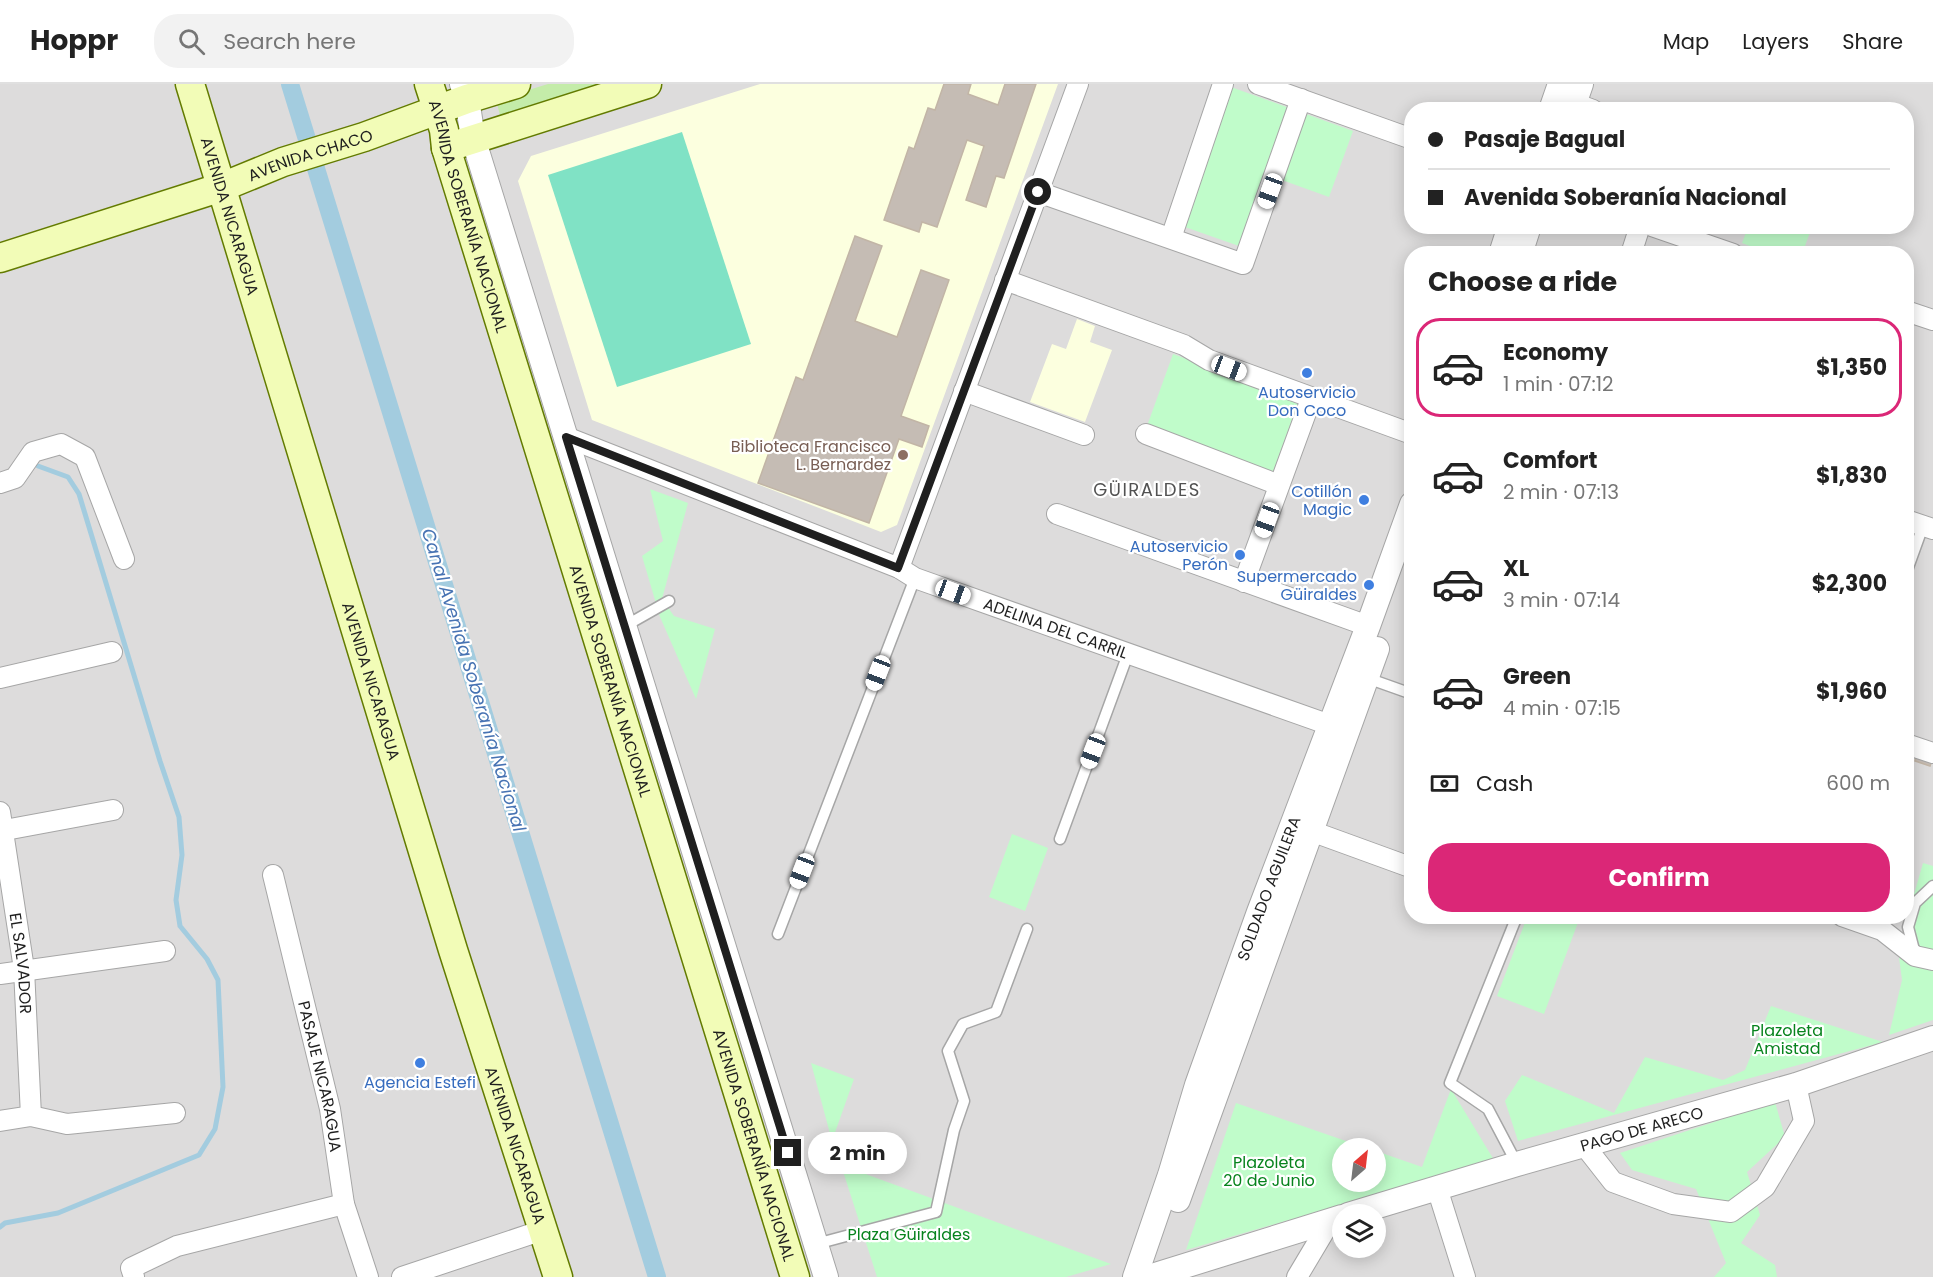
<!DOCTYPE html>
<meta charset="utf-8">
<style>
:root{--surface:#fff;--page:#f2f2f2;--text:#222;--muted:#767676;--line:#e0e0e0;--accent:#db2777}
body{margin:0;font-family:Poppins,sans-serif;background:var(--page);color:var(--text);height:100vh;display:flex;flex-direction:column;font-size:22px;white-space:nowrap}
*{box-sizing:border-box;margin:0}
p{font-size:20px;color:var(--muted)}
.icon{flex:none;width:33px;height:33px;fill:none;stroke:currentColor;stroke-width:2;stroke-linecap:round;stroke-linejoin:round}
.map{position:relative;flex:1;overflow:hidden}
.side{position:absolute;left:1404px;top:162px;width:510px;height:678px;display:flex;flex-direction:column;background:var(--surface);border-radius:24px;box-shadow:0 3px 15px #0003}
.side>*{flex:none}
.banner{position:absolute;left:1404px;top:18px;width:510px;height:132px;border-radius:24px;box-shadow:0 3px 15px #0003;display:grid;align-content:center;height:132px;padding:0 24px;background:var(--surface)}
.needle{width:39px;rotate:28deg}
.fabs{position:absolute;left:1332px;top:1054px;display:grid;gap:12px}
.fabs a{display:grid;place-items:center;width:54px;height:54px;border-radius:50%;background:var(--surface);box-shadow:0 3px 15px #0003;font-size:30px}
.end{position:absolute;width:27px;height:27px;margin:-14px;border:8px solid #1f1f1f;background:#fff;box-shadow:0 0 0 3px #fff}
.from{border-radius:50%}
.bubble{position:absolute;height:42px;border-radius:21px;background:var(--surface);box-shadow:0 3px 15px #0003;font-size:20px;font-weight:700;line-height:42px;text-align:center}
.car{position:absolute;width:18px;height:36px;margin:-18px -9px;border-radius:8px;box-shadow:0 0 4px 2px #0007;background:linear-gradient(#fff 24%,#345 0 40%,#fff 0 76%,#345 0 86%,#fff 0)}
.banner b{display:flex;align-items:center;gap:21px;height:57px;font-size:22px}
.banner b+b{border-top:2px solid var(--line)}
.banner i{width:15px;height:15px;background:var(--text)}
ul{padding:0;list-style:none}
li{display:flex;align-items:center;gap:18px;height:99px;margin:0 12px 9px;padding:0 12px;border:3px solid transparent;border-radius:24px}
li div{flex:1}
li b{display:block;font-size:22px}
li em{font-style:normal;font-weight:700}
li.on{border-color:var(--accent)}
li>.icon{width:54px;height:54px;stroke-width:1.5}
h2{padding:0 24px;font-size:27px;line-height:72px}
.pay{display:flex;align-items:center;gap:15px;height:66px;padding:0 24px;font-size:22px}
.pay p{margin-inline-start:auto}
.primary-button{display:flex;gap:12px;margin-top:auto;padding:12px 24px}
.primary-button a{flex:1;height:69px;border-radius:24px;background:var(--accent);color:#fff;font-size:24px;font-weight:700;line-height:69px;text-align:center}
header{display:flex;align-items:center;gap:36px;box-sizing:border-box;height:84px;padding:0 30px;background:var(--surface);border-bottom:2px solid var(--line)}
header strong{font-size:28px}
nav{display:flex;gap:33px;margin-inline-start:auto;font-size:21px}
.search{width:420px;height:54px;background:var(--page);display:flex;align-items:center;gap:15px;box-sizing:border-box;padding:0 21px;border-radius:24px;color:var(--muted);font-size:22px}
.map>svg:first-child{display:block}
.residential{fill:#dddcdc;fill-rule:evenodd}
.education{fill:#fcffdf}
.grass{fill:#c4eca9}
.park{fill:#c0fcca}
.pitch{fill:#80e2c5}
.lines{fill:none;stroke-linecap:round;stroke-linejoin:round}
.stream{stroke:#a3ccdf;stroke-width:5}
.canal{stroke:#a3ccdf;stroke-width:18}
.building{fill:#c5bcb4;stroke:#c2b5a6;stroke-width:1.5}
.service-casing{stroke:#a6a6a6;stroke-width:13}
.minor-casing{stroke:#a6a6a6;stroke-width:22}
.tertiary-casing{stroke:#a6a6a6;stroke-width:26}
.secondary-casing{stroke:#637b00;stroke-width:31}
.service{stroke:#fff;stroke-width:10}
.minor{stroke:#fff;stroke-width:20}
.tertiary{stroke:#fff;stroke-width:24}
.secondary{stroke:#f2fcb7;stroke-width:28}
.route{stroke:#1f1f1f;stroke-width:8}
.shop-dot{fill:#3f7fe0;stroke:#fff;stroke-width:2}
.education-dot{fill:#8d6e63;stroke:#fff;stroke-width:2}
.labels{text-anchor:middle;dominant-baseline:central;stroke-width:4.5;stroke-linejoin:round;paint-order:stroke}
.street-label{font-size:16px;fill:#1f1f1f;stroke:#fff}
.shop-label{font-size:16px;fill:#366cbe;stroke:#fff;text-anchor:end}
.education-label{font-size:16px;fill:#785e54;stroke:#fff;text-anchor:end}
.park-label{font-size:16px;fill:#07831d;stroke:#fff}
.neighbourhood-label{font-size:18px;letter-spacing:1.5px;fill:#525252;stroke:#fff}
.water-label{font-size:18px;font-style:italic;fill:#4773b3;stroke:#fff}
</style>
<header>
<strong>Hoppr</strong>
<div class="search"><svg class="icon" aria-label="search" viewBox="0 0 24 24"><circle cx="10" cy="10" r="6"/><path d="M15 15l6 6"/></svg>Search here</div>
<nav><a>Map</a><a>Layers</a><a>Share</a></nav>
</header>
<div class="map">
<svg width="1933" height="1193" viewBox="0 0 1933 1193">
<rect width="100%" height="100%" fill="#f0ede5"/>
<!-- residential -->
<path class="residential" d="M 0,0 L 1933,0 L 1933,1193 L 0,1193 ZM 1412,26 L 1906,26 L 1906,142 L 1412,142 ZM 1412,170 L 1906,170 L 1906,832 L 1412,832 ZM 1342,1065 L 1376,1065 L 1376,1098 L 1342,1098 ZM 1342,1131 L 1376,1131 L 1376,1164 L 1342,1164 Z"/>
<!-- education -->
<path class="education" d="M 760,0 L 1058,0 L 897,441 L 881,448 L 592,336 L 518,97 L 531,72 Z
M 1077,235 L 1095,242 L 1090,258 L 1112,266 L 1085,338 L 1030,318 L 1052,260 L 1066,265 Z"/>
<!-- grass -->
<path class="grass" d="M 548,0 L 599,0 L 500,31 L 496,16 Z"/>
<!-- park -->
<path class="park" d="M 1231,3 L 1353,47 L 1329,113 L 1265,90 L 1239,162 L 1182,142 Z
M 1748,143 L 1748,142 L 1812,143 L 1802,170 L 1768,169 L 1742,159 Z
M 1173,270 L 1299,316 L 1273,388 L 1147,342 Z
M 650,405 L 688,419 L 662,515 L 674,532 L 715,545 L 696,615 L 660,533 L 642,472 L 663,457 Z
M 1012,750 L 1048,764 L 1025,827 L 989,813 Z
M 1923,779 L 1933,782 L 1933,936 L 1889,951 L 1902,896 L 1898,866 Z
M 1527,833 L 1580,833 L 1544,930 L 1497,912 Z
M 1771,922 L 1883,958 L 1518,1057 L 1505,1017 L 1522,991 L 1614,1029 L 1645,973 L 1723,996 L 1745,986 Z
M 811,979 L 854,995 L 832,1057 Z
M 1451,1005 L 1494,1076 L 1186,1166 L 1236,1019 L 1369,1065 L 1342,1065 L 1342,1098 L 1376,1098 L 1376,1067 L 1422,1083 Z
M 1775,1018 L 1785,1053 L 1747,1088 L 1760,1131 L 1741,1159 L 1775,1181 L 1777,1193 L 1714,1193 L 1726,1179 L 1696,1105 L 1632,1086 L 1620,1069 Z
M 841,1081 L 1111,1180 L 1066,1193 L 877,1193 Z"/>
<!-- pitch -->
<path class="pitch" d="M 682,48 L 751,260 L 617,303 L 548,91 Z"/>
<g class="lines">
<!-- stream -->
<path class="stream" d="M 0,1143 L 5,1139 L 58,1129 L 199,1071 L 215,1045 L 223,1003 L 218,896 L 207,875 L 180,842 L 176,816 L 182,771 L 179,733 L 160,677 L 79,410 L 68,393 L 38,382"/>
<!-- canal -->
<path class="canal" d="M 290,0 L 657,1193"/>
</g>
<!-- building -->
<path class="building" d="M 944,0 L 971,0 L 968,10 L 998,21 L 1005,0 L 1036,0 L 1004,94 L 996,92 L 986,123 L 966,116 L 984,62 L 967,56 L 937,143 L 922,138 L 919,148 L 884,136 L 909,63 L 914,65 L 928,24 L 935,26 Z
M 855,152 L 882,162 L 855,237 L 897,253 L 921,186 L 949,196 L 901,332 L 929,342 L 922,363 L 899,355 L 869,439 L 758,399 L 796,293 L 803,296 Z
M 1917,668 L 1933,674 L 1930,682 L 1915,677 Z"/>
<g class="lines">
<!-- service casing -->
<g class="service-casing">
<path id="service" d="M 1906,489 L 1923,442
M 625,542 L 669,517
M 1367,594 L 1412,610
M 1060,755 L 1128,570
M 778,850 L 915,494
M 1915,870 L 1908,843 L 1915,819 L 1933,802
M 1517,1080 L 1488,1025 L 1450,999 L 1517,832
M 816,1160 L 936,1128 L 954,1046 L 964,1017 L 948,967 L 963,940 L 996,928 L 1027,845"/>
</g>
<!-- minor casing -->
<g class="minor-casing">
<g id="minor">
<path d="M 1258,0 L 1412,55"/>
<path d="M 1574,19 L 1593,26"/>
<path d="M 1038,108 L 1243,180 L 1301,15"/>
<path d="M 1652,142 L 1733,170"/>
<path d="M 1171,154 L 1223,0"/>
<path d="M 1631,170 L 1640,142"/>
<path d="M 1005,196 L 1184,261 L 1209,276 L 1412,350"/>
<path d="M 1906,227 L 1933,236"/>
<path d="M 964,307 L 1084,351"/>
<path d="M 1146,350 L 1279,401"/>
<path id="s1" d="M 566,353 L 899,484 L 915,494 L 1344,646"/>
<path d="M 0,399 L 15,394 L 33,368 L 61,360 L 85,373 L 124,475"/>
<path d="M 1057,430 L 1368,542"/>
<path d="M 1906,436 L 1933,445"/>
<path d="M 899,484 L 1078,0"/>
<path d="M 1244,498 L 1311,315"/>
<path d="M 0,594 L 112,568"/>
<path d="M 1906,660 L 1933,669"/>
<path id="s2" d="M 0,728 L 24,885 L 31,1032"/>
<path d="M 0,747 L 113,726"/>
<path d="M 1311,747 L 1410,783"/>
<path id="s3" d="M 273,791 L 330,1025 L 344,1120 L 368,1193"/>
<path d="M 1842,832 L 1882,846 L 1915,872 L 1933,876"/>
<path d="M 0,890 L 165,867"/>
<path d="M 0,1037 L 31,1032 L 67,1040 L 175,1029"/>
<path d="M 1584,1061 L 1613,1098 L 1673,1120 L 1731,1128 L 1765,1103 L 1804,1037 L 1796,1001"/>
<path d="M 1437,1104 L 1465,1193"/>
<path d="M 134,1193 L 131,1184 L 177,1162 L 344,1120"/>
<path d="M 402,1193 L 543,1146"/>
<path d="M 1297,1193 L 1331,1136"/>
</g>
</g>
<!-- tertiary casing -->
<g class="tertiary-casing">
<g id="tertiary">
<path d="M 462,0 L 467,15 L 473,54 L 826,1193"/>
<path d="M 1551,26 L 1560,0"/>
<path d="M 1572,26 L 1581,0"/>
<path d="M 1501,170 L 1510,142"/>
<path d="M 1520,170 L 1529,142"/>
<path d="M 1178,1116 L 1377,565"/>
<path id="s4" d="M 1348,1131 L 1517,1080 L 1796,1001 L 1933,954"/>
<path id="s5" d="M 1135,1193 L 1170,1091 L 1197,1001 L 1259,828 L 1368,542 L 1412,420"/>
<path d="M 1149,1193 L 1342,1133"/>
</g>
</g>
<!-- secondary casing -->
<g class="secondary-casing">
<g id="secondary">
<path id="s6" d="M 190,0 L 453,866 L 558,1193"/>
<path id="s7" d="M 429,0 L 444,46 L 446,64 L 795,1193"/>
<path d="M 446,64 L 647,0"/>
<path id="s8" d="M 0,174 L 222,103 L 283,78 L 364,53 L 467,15 L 516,0"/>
</g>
</g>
<!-- service -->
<use href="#service" class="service"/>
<!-- minor -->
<use href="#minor" class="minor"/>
<!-- tertiary -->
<use href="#tertiary" class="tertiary"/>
<!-- secondary -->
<use href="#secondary" class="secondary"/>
</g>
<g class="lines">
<!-- route -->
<path class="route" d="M 788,1069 L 566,353 L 898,484 L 1038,108"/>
</g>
<!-- markers -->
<g class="shop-dot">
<circle cx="1307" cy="289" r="6"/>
<circle cx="1364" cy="416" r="6"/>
<circle cx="1240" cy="471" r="6"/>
<circle cx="1369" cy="501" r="6"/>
<circle cx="420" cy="979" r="6"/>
</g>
<circle class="education-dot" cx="903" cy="371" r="6"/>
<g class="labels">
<!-- street labels -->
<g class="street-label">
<text stroke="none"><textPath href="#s8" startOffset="327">AVENIDA CHACO</textPath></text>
<text stroke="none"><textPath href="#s6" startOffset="138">AVENIDA NICARAGUA</textPath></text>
<text stroke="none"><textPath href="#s7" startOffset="138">AVENIDA SOBERANÍA NACIONAL</textPath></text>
<text stroke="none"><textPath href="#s1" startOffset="526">ADELINA DEL CARRIL</textPath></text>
<text stroke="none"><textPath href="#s6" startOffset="624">AVENIDA NICARAGUA</textPath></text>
<text stroke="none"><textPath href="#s7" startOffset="624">AVENIDA SOBERANÍA NACIONAL</textPath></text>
<text stroke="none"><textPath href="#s5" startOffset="411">SOLDADO AGUILERA</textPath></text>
<text stroke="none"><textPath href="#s2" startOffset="153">EL SALVADOR</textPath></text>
<text stroke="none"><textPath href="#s3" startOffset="207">PASAJE NICARAGUA</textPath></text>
<text stroke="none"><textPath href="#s4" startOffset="306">PAGO DE ARECO</textPath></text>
<text stroke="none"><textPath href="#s6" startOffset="1110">AVENIDA NICARAGUA</textPath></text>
<text stroke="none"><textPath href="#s7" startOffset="1110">AVENIDA SOBERANÍA NACIONAL</textPath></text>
</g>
<!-- shop labels -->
<g class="shop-label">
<text x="1307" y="308" text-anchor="middle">Autoservicio<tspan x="1307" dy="18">Don Coco</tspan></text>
<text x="1352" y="407">Cotillón<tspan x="1352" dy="18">Magic</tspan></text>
<text x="1228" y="462">Autoservicio<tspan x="1228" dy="18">Perón</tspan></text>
<text x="1357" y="492">Supermercado<tspan x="1357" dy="18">Güiraldes</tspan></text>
<text x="420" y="998" text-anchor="middle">Agencia Estefi</text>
</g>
<!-- education labels -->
<g class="education-label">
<text x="891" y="362">Biblioteca Francisco<tspan x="891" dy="18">L. Bernardez</tspan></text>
</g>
<!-- park labels -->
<g class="park-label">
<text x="1787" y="946">Plazoleta<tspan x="1787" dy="18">Amistad</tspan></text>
<text x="1269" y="1078">Plazoleta<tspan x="1269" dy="18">20 de Junio</tspan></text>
<text x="909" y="1150">Plaza Güiraldes</text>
</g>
<!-- neighbourhood labels -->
<g class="neighbourhood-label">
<text x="1147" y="405">GÜIRALDES</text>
</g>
<!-- water labels -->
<g class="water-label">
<text transform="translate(474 596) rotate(73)">Canal Avenida Soberanía Nacional</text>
</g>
</g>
</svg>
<div class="fabs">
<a><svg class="needle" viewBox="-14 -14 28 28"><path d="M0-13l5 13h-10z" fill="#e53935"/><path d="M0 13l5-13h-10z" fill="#767676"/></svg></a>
<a><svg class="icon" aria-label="layers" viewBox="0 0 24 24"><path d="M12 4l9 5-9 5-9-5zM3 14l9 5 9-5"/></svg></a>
</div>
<i class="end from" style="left:1038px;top:108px"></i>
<i class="end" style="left:788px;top:1069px"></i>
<div class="bubble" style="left:808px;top:1048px;width:99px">2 min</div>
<i class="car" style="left:1270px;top:107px;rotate:200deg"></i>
<i class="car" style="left:1229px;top:284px;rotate:111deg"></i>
<i class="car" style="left:1267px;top:436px;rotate:200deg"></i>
<i class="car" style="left:953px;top:508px;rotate:110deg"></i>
<i class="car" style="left:878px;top:589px;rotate:201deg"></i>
<i class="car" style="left:1093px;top:667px;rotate:201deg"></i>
<i class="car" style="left:802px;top:787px;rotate:201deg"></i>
<div class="banner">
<b><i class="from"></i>Pasaje Bagual</b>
<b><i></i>Avenida Soberanía Nacional</b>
</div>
<section class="side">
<h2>Choose a ride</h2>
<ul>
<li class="on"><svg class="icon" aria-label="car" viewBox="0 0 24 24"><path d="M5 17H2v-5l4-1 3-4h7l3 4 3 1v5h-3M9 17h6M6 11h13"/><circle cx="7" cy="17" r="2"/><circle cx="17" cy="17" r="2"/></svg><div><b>Economy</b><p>1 min · 07:12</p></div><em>$1,350</em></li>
<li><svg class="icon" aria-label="car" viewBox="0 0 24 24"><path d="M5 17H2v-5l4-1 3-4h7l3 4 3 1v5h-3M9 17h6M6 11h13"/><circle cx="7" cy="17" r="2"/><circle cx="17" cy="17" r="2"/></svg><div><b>Comfort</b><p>2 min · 07:13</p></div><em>$1,830</em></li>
<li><svg class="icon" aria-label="car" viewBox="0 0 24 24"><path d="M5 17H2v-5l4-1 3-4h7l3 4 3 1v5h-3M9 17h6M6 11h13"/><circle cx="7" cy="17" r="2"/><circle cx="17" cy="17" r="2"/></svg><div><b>XL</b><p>3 min · 07:14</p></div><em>$2,300</em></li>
<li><svg class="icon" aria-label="car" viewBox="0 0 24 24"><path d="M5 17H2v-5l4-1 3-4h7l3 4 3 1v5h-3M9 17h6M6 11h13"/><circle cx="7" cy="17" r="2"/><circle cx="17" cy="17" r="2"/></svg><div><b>Green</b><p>4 min · 07:15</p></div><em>$1,960</em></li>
</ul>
<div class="pay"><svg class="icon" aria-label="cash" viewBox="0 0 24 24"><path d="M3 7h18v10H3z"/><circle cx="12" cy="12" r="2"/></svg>Cash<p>600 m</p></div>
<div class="primary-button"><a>Confirm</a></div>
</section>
</div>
